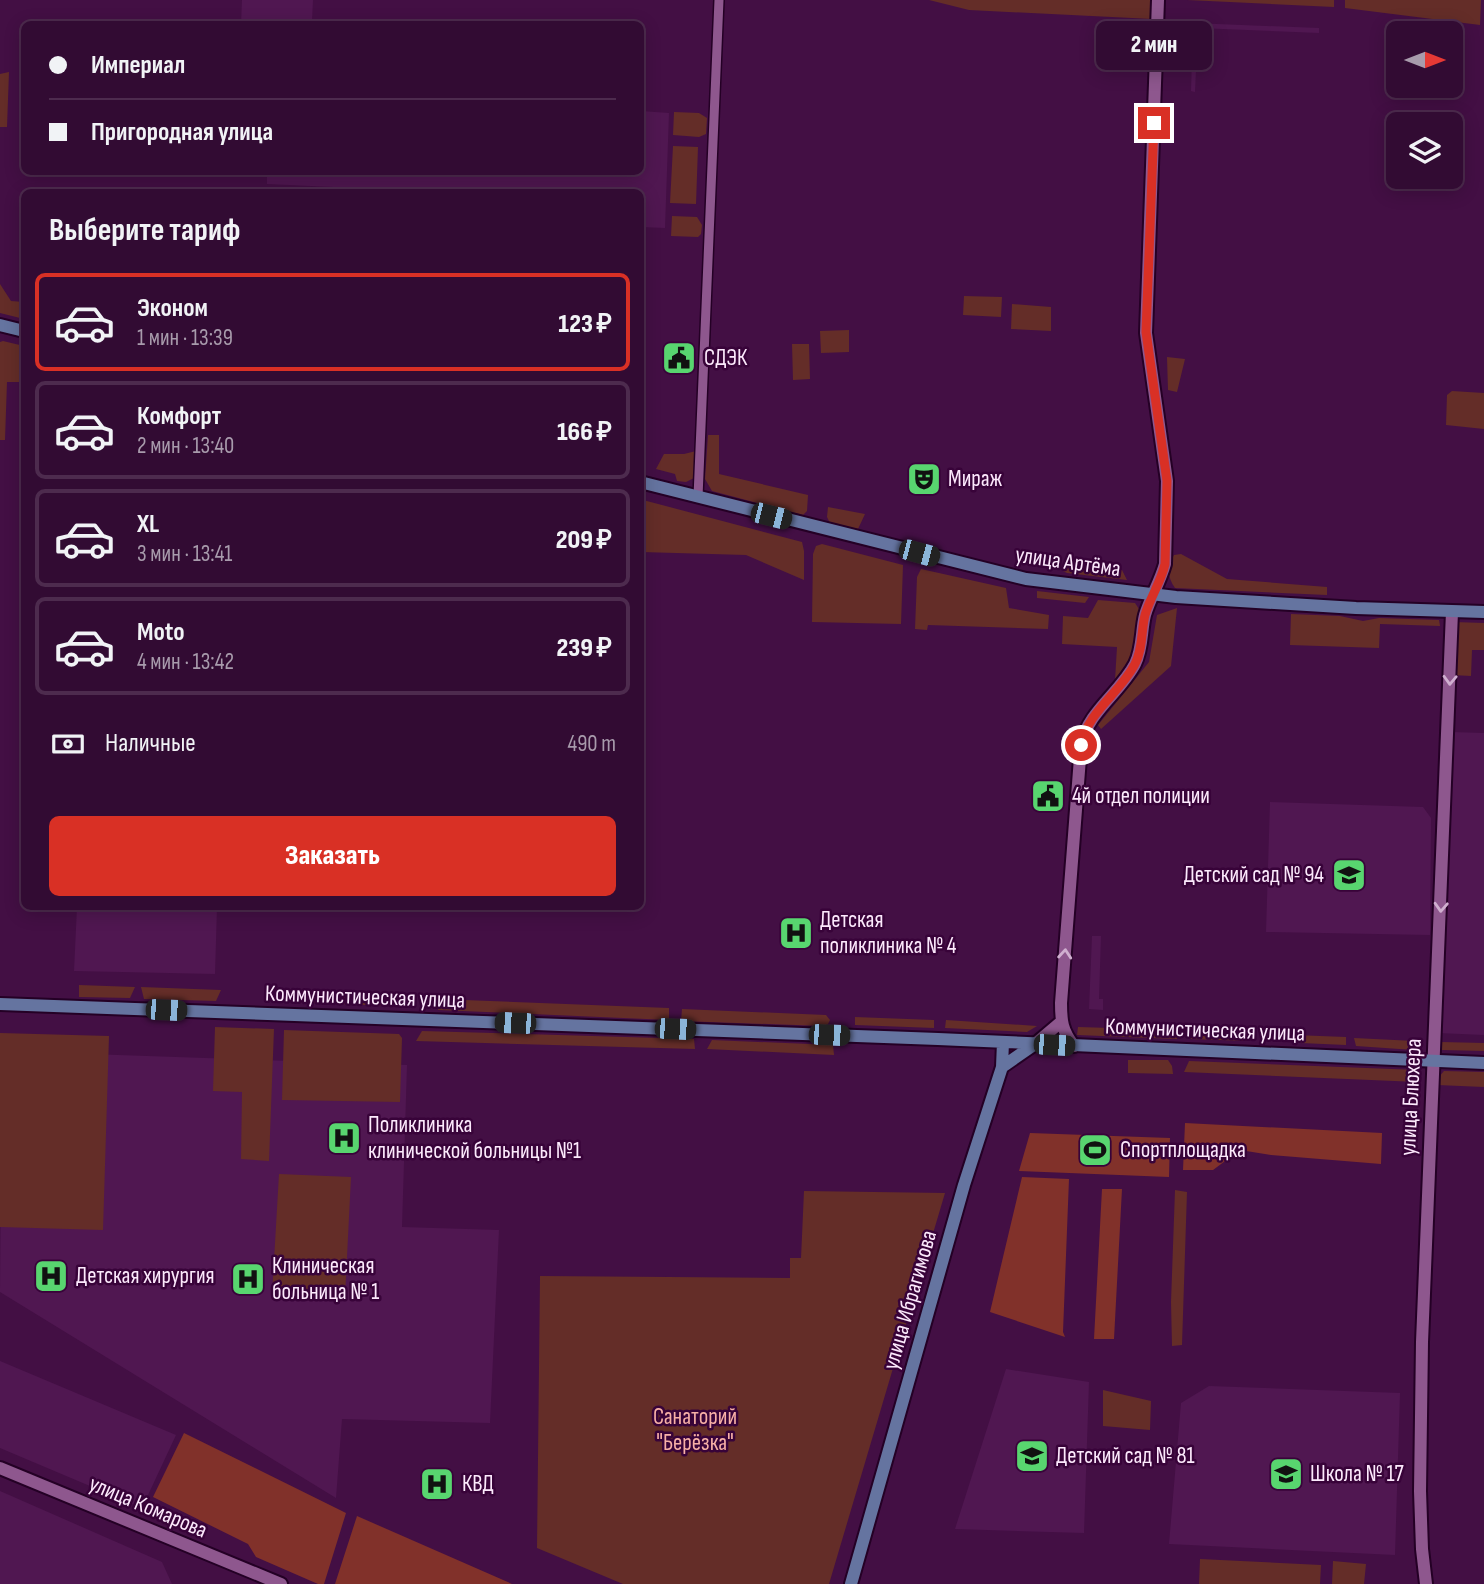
<!DOCTYPE html>
<html lang="ru">
<meta charset="utf-8">
<style>
:root{--surface:#320b33;--page:#3d193f;--text:#f1f3f6;--muted:#a89bac;--line:#4d2b4e;--accent:#d93025}
body{margin:0;font-family:"Sofia Sans Condensed",sans-serif;background:var(--page);color:var(--text);height:100vh;display:flex;flex-direction:column;font-size:26px;white-space:nowrap}
*{box-sizing:border-box;margin:0}
p{font-size:23px;color:var(--muted)}
.icon{flex:none;width:38px;height:38px;fill:none;stroke:currentColor;stroke-width:2;stroke-linecap:round;stroke-linejoin:round}
.map{position:relative;flex:1;overflow:hidden}
.panel{position:absolute;left:21px;top:189px;width:623px;height:721px;display:flex;flex-direction:column;background:var(--surface);border-radius:10px;box-shadow:0 4px 18px #0003,0 0 0 2px var(--line)}
.panel>*{flex:none}
.guide{position:absolute;left:21px;top:21px;width:623px;height:154px;border-radius:10px;box-shadow:0 4px 18px #0003,0 0 0 2px var(--line);display:grid;align-content:center;height:154px;padding:0 28px;background:var(--surface)}
.needle{width:46px;rotate:90deg}
.tools{position:absolute;left:1386px;top:21px;display:grid;gap:14px}
.tools a{display:grid;place-items:center;width:77px;height:77px;border-radius:10px;background:var(--surface);box-shadow:0 4px 18px #0003,0 0 0 2px var(--line);font-size:35px}
.end{position:absolute;width:32px;height:32px;margin:-16px;border:9px solid #d93025;background:#fff;box-shadow:0 0 0 4px #fff}
.from{border-radius:50%}
.bubble{position:absolute;height:49px;border-radius:10px;background:var(--surface);box-shadow:0 4px 18px #0003,0 0 0 2px var(--line);font-size:23px;font-weight:800;line-height:49px;text-align:center}
.car{position:absolute;width:21px;height:42px;margin:-21px -10px;border-radius:9px;box-shadow:0 0 5px 2px #0007;background:linear-gradient(#222 24%,#8ab4d8 0 40%,#222 0 76%,#8ab4d8 0 86%,#222 0)}
.guide b{display:flex;align-items:center;gap:24px;height:66px;font-size:26px}
.guide b+b{border-top:2px solid var(--line)}
.guide i{width:18px;height:18px;background:var(--text)}
ul{padding:0;list-style:none}
li{display:flex;align-items:center;gap:21px;height:98px;margin:0 14px 10px;padding:0 14px;border:4px solid var(--line);border-radius:10px}
li div{flex:1}
li b{display:block;font-size:26px}
li em{font-style:normal;font-weight:800}
li.on{border-color:var(--accent)}
li>.icon{width:63px;height:63px;stroke-width:1.5}
h2{padding:0 28px;font-size:32px;line-height:84px}
.pay{display:flex;align-items:center;gap:18px;height:77px;padding:0 28px;font-size:26px}
.pay p{margin-inline-start:auto}
.primary-button{display:flex;gap:14px;margin-top:auto;padding:14px 28px}
.primary-button a{flex:1;height:80px;border-radius:10px;background:var(--accent);color:#fff;font-size:28px;font-weight:800;line-height:80px;text-align:center}
.map>svg:first-child{display:block}
.built{fill:#501751}
.green{fill:#642d28}
.forest{fill:#81312a}
.lines{fill:none;stroke-linecap:round;stroke-linejoin:round}
.minor-casing{stroke:#240025;stroke-width:12}
.tertiary-casing{stroke:#240025;stroke-width:16}
.secondary-casing{stroke:#240025;stroke-width:16}
.minor{stroke:#8e578e;stroke-width:9}
.tertiary{stroke:#8e578e;stroke-width:12}
.secondary{stroke:#6574a0;stroke-width:12}
.oneway{stroke:#d0afd0}
.route{stroke:#d93025;stroke-width:9}
.labels{text-anchor:middle;dominant-baseline:central;stroke-width:5;stroke-linejoin:round;paint-order:stroke}
.poi-label{font-size:23px;fill:#fce9fc;stroke:#380339;text-anchor:start}
.street-label{font-size:23px;fill:#fce9fc;stroke:#380339}
.park-label{font-size:23px;fill:#f7b0a6;stroke:#380339}
</style>
<div class="map">
<svg width="1484" height="1584" viewBox="0 0 1484 1584">
<rect width="100%" height="100%" fill="#430f44"/>
<!-- built -->
<path class="built" d="M 242,0 L 313,0 L 312,21 L 382,24 L 272,24 L 272,20 L 269,19 L 268,24 L 241,24 Z
M 1193,23 L 1319,28 L 1319,33 L 1198,28 L 1195,92 L 1191,91 Z
M 641,111 L 669,113 L 665,228 L 641,227 L 640,192 L 442,192 L 267,184 L 267,172 L 640,172 Z
M 1451,732 L 1484,733 L 1484,1035 L 1438,1033 Z
M 1270,802 L 1423,807 L 1431,818 L 1430,935 L 1266,932 Z
M 77,907 L 217,907 L 215,974 L 74,971 Z
M 1092,936 L 1101,936 L 1099,999 L 1103,999 L 1103,1010 L 1089,1009 Z
M 2,1051 L 407,1065 L 402,1227 L 499,1230 L 490,1423 L 342,1419 L 336,1498 L 0,1292 Z
M 0,1361 L 176,1435 L 142,1508 L 0,1448 Z
M 1006,1369 L 1089,1382 L 1084,1533 L 955,1529 Z
M 1209,1386 L 1400,1393 L 1395,1555 L 1169,1544 L 1181,1403 Z
M 0,1491 L 162,1562 L 172,1584 L 0,1584 Z"/>
<!-- green -->
<path class="green" d="M 929,0 L 1153,0 L 1152,19 L 969,10 Z
M 1187,0 L 1334,0 L 1334,7 Z
M 1345,0 L 1481,0 L 1480,25 L 1345,8 Z
M 9,72 L 7,127 L 0,127 L 0,74 Z
M 674,112 L 699,113 L 707,118 L 706,134 L 699,137 L 673,135 Z
M 673,146 L 698,147 L 696,204 L 670,203 Z
M 672,216 L 697,217 L 702,225 L 701,234 L 698,237 L 671,236 Z
M 0,284 L 11,301 L 24,302 L 24,319 L 0,313 Z
M 964,296 L 1002,297 L 1001,317 L 963,315 Z
M 1012,304 L 1051,307 L 1051,331 L 1011,329 Z
M 849,330 L 849,352 L 821,353 L 820,331 Z
M 3,341 L 24,346 L 24,382 L 7,382 L 5,440 L 0,440 L 0,342 Z
M 792,344 L 809,344 L 810,379 L 793,380 Z
M 1167,357 L 1185,359 L 1177,392 L 1168,390 Z
M 1452,391 L 1484,393 L 1484,429 L 1446,425 L 1447,395 Z
M 708,435 L 719,435 L 719,474 L 808,495 L 807,511 L 803,515 L 712,491 L 705,479 Z
M 696,451 L 694,478 L 686,482 L 677,481 L 675,474 L 656,469 L 664,454 L 684,454 Z
M 643,500 L 802,542 L 804,551 L 804,580 L 746,555 L 641,552 L 640,504 Z
M 828,507 L 865,514 L 858,529 L 830,523 L 827,517 Z
M 822,544 L 903,565 L 901,624 L 812,622 L 813,554 L 816,546 Z
M 1181,554 L 1227,579 L 1327,587 L 1327,595 L 1175,588 C 1167,577 1167,567 1174,555 Z
M 1063,565 L 1122,570 L 1127,580 L 1067,573 L 1063,571 Z
M 921,569 L 1006,588 L 1009,608 L 1049,615 L 1048,629 L 928,625 L 927,630 L 915,629 L 917,577 Z
M 1037,591 L 1089,597 L 1085,603 L 1037,598 Z
M 1098,600 L 1135,603 L 1139,609 L 1134,652 L 1115,680 L 1117,647 L 1062,644 L 1063,616 L 1088,618 Z
M 1177,608 L 1171,666 L 1101,729 L 1098,725 L 1149,662 L 1157,615 Z
M 1291,614 L 1340,616 L 1363,621 L 1379,618 L 1439,620 L 1440,626 L 1380,624 L 1379,648 L 1290,645 Z
M 1454,622 L 1484,623 L 1484,650 L 1472,650 L 1471,676 L 1452,675 Z
M 79,985 L 135,987 L 130,998 L 79,997 Z
M 141,987 L 221,990 L 216,1001 L 144,999 Z
M 278,990 L 416,995 L 411,1007 L 295,1002 Z
M 438,999 L 669,1008 L 669,1020 L 438,1010 Z
M 682,1009 L 826,1015 L 830,1020 L 828,1024 L 823,1026 L 681,1021 Z
M 855,1017 L 934,1020 L 934,1028 L 855,1025 Z
M 946,1020 L 1037,1026 L 1027,1032 L 945,1028 Z
M 215,1027 L 274,1029 L 269,1161 L 241,1159 L 242,1092 L 213,1091 Z
M 1078,1027 L 1178,1030 L 1177,1039 L 1077,1035 Z
M 284,1030 L 399,1034 L 402,1038 L 400,1102 L 282,1100 Z
M 1188,1030 L 1249,1033 L 1249,1041 L 1191,1039 Z
M 422,1031 L 694,1039 L 695,1049 L 416,1041 Z
M 0,1033 L 109,1036 L 103,1230 L 0,1227 Z
M 1294,1035 L 1346,1037 L 1346,1045 L 1301,1043 Z
M 1354,1038 L 1415,1041 L 1414,1050 L 1356,1046 Z
M 712,1040 L 833,1045 L 834,1055 L 707,1049 Z
M 1441,1042 L 1484,1043 L 1484,1051 L 1442,1050 Z
M 1128,1060 L 1168,1060 L 1172,1066 L 1173,1074 L 1128,1073 Z
M 1189,1061 L 1418,1070 L 1418,1082 L 1184,1072 Z
M 1444,1071 L 1484,1072 L 1484,1087 L 1437,1085 L 1438,1078 Z
M 279,1174 L 351,1177 L 345,1297 L 272,1295 Z
M 1175,1190 L 1187,1192 L 1182,1345 L 1172,1346 L 1171,1302 Z
M 804,1191 L 945,1193 L 829,1584 L 623,1584 L 537,1548 L 540,1276 L 790,1278 L 790,1258 L 801,1258 Z
M 1103,1390 L 1151,1401 L 1150,1430 L 1103,1426 Z
M 1200,1559 L 1321,1565 L 1320,1584 L 1199,1584 Z
M 1333,1561 L 1366,1564 L 1364,1584 L 1332,1584 Z"/>
<!-- forest -->
<path class="forest" d="M 1185,1123 L 1382,1133 L 1381,1164 L 1271,1155 L 1240,1150 L 1213,1170 L 1183,1170 Z
M 1030,1133 L 1170,1138 L 1169,1177 L 1019,1171 Z
M 1022,1177 L 1069,1179 L 1063,1332 L 1065,1337 L 990,1312 Z
M 1102,1189 L 1122,1189 L 1114,1339 L 1094,1339 Z
M 184,1433 L 346,1513 L 324,1584 L 318,1584 L 256,1557 L 248,1544 L 153,1497 Z
M 357,1516 L 512,1584 L 335,1584 Z"/>
<g class="lines">
<!-- minor casing -->
<g class="minor-casing">
<path id="minor" d="M 698,497 L 719,0"/>
</g>
<!-- tertiary casing -->
<g class="tertiary-casing">
<path id="tertiary" d="M 1035,1044 L 1061,1022
M 1074,1046 C 1062,1031 1061,1021 1061,1003 L 1081,745 C 1088,711 1120,693 1135,664 C 1143,648 1141,631 1145,615 C 1150,598 1160,582 1165,564 L 1167,481 L 1146,333 L 1158,0
M 0,1468 L 281,1584
M 1426,1584 L 1422,1549 L 1420,1491 L 1422,1342 L 1452,612"/>
</g>
<!-- secondary casing -->
<g class="secondary-casing">
<path id="secondary" d="M 0,325 L 24,331
M 640,482 L 1026,579 L 1176,597 L 1356,608 L 1484,612
M 0,1004 L 938,1039 L 1484,1063
M 1002,1067 L 1035,1044
M 851,1584 L 964,1185 L 1002,1067 L 1003,1042"/>
</g>
<!-- minor -->
<use href="#minor" class="minor"/>
<!-- tertiary -->
<use href="#tertiary" class="tertiary"/>
<!-- secondary -->
<use href="#secondary" class="secondary"/>
</g>
<!-- one-way arrows -->
<defs><path id="oneway-chevron" d="M-2-3.5L2.5 0L-2 3.5" fill="none" stroke-width="1.6" stroke-linecap="round" stroke-linejoin="round" transform="scale(1.75)"/></defs>
<g class="oneway">
<use href="#oneway-chevron" transform="translate(1450 680) rotate(92)"/>
<use href="#oneway-chevron" transform="translate(1441 907) rotate(93)"/>
<use href="#oneway-chevron" transform="translate(1065 954) rotate(-85)"/>
</g>
<g class="lines">
<!-- route -->
<path class="route" d="M 1081,745 C 1088,711 1120,693 1135,664 C 1143,649 1141,631 1145,615 C 1150,598 1161,582 1165,564 L 1167,481 L 1146,332 L 1154,123"/>
</g>
<!-- icons -->
<defs>
<g id="civic-square" transform="scale(1.75)"><rect x="-9" y="-9" width="18" height="18" rx="4" fill="#58d56f" stroke="#380339"/><path d="M-.6-6.5H3V-4.5H.6V-3L4-1V1h2V6H-6V1h2V-1L-.6-3ZM-1.2 2.5V6h2.4V2.5Z" fill="#111"/></g>
<g id="theatre-square" transform="scale(1.75)"><rect x="-9" y="-9" width="18" height="18" rx="4" fill="#58d56f" stroke="#380339"/><path d="M-5-5.5Q0-4 5-5.5V0Q5 5 0 6Q-5 5-5 0ZM-3.3-2.5H-1v1.5H-3.3ZM1-2.5H3.3v1.5H1ZM-2.8 1Q0 5.5 2.8 1Z" fill="#111"/></g>
<g id="school-square" transform="scale(1.75)"><rect x="-9" y="-9" width="18" height="18" rx="4" fill="#58d56f" stroke="#380339"/><path d="M0-5L7-2L0 1L-7-2ZM-4 1L0 2.5L4 1V4Q0 6-4 4Z" fill="#111"/></g>
<g id="hospital-square" transform="scale(1.75)"><rect x="-9" y="-9" width="18" height="18" rx="4" fill="#58d56f" stroke="#380339"/><path d="M-5-5h3v3.5h4V-5h3V5h-3V1.5h-4V5h-3Z" fill="#111"/></g>
<g id="stadium-square" transform="scale(1.75)"><rect x="-9" y="-9" width="18" height="18" rx="4" fill="#58d56f" stroke="#380339"/><path d="M0-5a6.5 5 0 1 0 0 10a6.5 5 0 1 0 0-10ZM-3.5-1.8h7v3.6h-7Z" fill="#111"/></g>
</defs>
<g fill-rule="evenodd">
<use href="#civic-square" x="679" y="358"/>
<use href="#theatre-square" x="924" y="479"/>
<use href="#civic-square" x="1048" y="796"/>
<use href="#school-square" x="1349" y="875"/>
<use href="#hospital-square" x="796" y="933"/>
<use href="#hospital-square" x="344" y="1138"/>
<use href="#stadium-square" x="1095" y="1150"/>
<use href="#hospital-square" x="51" y="1276"/>
<use href="#hospital-square" x="248" y="1279"/>
<use href="#school-square" x="1032" y="1456"/>
<use href="#school-square" x="1286" y="1474"/>
<use href="#hospital-square" x="437" y="1484"/>
</g>
<g class="labels">
<!-- poi labels -->
<g class="poi-label">
<text x="704" y="358">СДЭК</text>
<text x="948" y="479">Мираж</text>
<text x="1072" y="796">4й отдел полиции</text>
<text x="1324" y="875" text-anchor="end">Детский сад № 94</text>
<text x="820" y="920">Детская<tspan x="820" dy="26">поликлиника № 4</tspan></text>
<text x="368" y="1125">Поликлиника<tspan x="368" dy="26">клинической больницы №1</tspan></text>
<text x="1120" y="1150">Спортплощадка</text>
<text x="272" y="1266">Клиническая<tspan x="272" dy="26">больница № 1</tspan></text>
<text x="76" y="1276">Детская хирургия</text>
<text x="1056" y="1456">Детский сад № 81</text>
<text x="1310" y="1474">Школа № 17</text>
<text x="462" y="1484">КВД</text>
</g>
<!-- street labels -->
<g class="street-label">
<text transform="translate(1068 562) rotate(8)">улица Артёма</text>
<text transform="translate(365 997) rotate(2)">Коммунистическая улица</text>
<text transform="translate(1205 1030) rotate(2)">Коммунистическая улица</text>
<text transform="translate(1411 1097) rotate(-87)">улица Блюхера</text>
<text transform="translate(910 1300) rotate(-74)">улица Ибрагимова</text>
<text transform="translate(148 1507) rotate(23)">улица Комарова</text>
</g>
<!-- park labels -->
<g class="park-label">
<text x="695" y="1417">Санаторий<tspan x="695" dy="26">"Берёзка"</tspan></text>
</g>
</g>
</svg>
<div class="tools">
<a><svg class="needle" viewBox="-14 -14 28 28"><path d="M0-13l5 13h-10z" fill="#e53935"/><path d="M0 13l5-13h-10z" fill="#a89bac"/></svg></a>
<a><svg class="icon" aria-label="layers" viewBox="0 0 24 24"><path d="M12 4l9 5-9 5-9-5zM3 14l9 5 9-5"/></svg></a>
</div>
<i class="end from" style="left:1081px;top:745px"></i>
<i class="end" style="left:1154px;top:123px"></i>
<div class="bubble" style="left:1096px;top:21px;width:116px">2 мин</div>
<i class="car" style="left:771px;top:516px;rotate:104deg"></i>
<i class="car" style="left:919px;top:553px;rotate:105deg"></i>
<i class="car" style="left:166px;top:1010px;rotate:92deg"></i>
<i class="car" style="left:515px;top:1023px;rotate:272deg"></i>
<i class="car" style="left:675px;top:1029px;rotate:92deg"></i>
<i class="car" style="left:829px;top:1035px;rotate:92deg"></i>
<i class="car" style="left:1054px;top:1045px;rotate:93deg"></i>
<div class="guide">
<b><i class="from"></i>Империал</b>
<b><i></i>Пригородная улица</b>
</div>
<section class="panel">
<h2>Выберите тариф</h2>
<ul>
<li class="on"><svg class="icon" aria-label="car" viewBox="0 0 24 24"><path d="M5 17H2v-5l4-1 3-4h7l3 4 3 1v5h-3M9 17h6M6 11h13"/><circle cx="7" cy="17" r="2"/><circle cx="17" cy="17" r="2"/></svg><div><b>Эконом</b><p>1 мин · 13:39</p></div><em>123 ₽</em></li>
<li><svg class="icon" aria-label="car" viewBox="0 0 24 24"><path d="M5 17H2v-5l4-1 3-4h7l3 4 3 1v5h-3M9 17h6M6 11h13"/><circle cx="7" cy="17" r="2"/><circle cx="17" cy="17" r="2"/></svg><div><b>Комфорт</b><p>2 мин · 13:40</p></div><em>166 ₽</em></li>
<li><svg class="icon" aria-label="car" viewBox="0 0 24 24"><path d="M5 17H2v-5l4-1 3-4h7l3 4 3 1v5h-3M9 17h6M6 11h13"/><circle cx="7" cy="17" r="2"/><circle cx="17" cy="17" r="2"/></svg><div><b>XL</b><p>3 мин · 13:41</p></div><em>209 ₽</em></li>
<li><svg class="icon" aria-label="car" viewBox="0 0 24 24"><path d="M5 17H2v-5l4-1 3-4h7l3 4 3 1v5h-3M9 17h6M6 11h13"/><circle cx="7" cy="17" r="2"/><circle cx="17" cy="17" r="2"/></svg><div><b>Moto</b><p>4 мин · 13:42</p></div><em>239 ₽</em></li>
</ul>
<div class="pay"><svg class="icon" aria-label="cash" viewBox="0 0 24 24"><path d="M3 7h18v10H3z"/><circle cx="12" cy="12" r="2"/></svg>Наличные<p>490 m</p></div>
<div class="primary-button"><a>Заказать</a></div>
</section>
</div>
